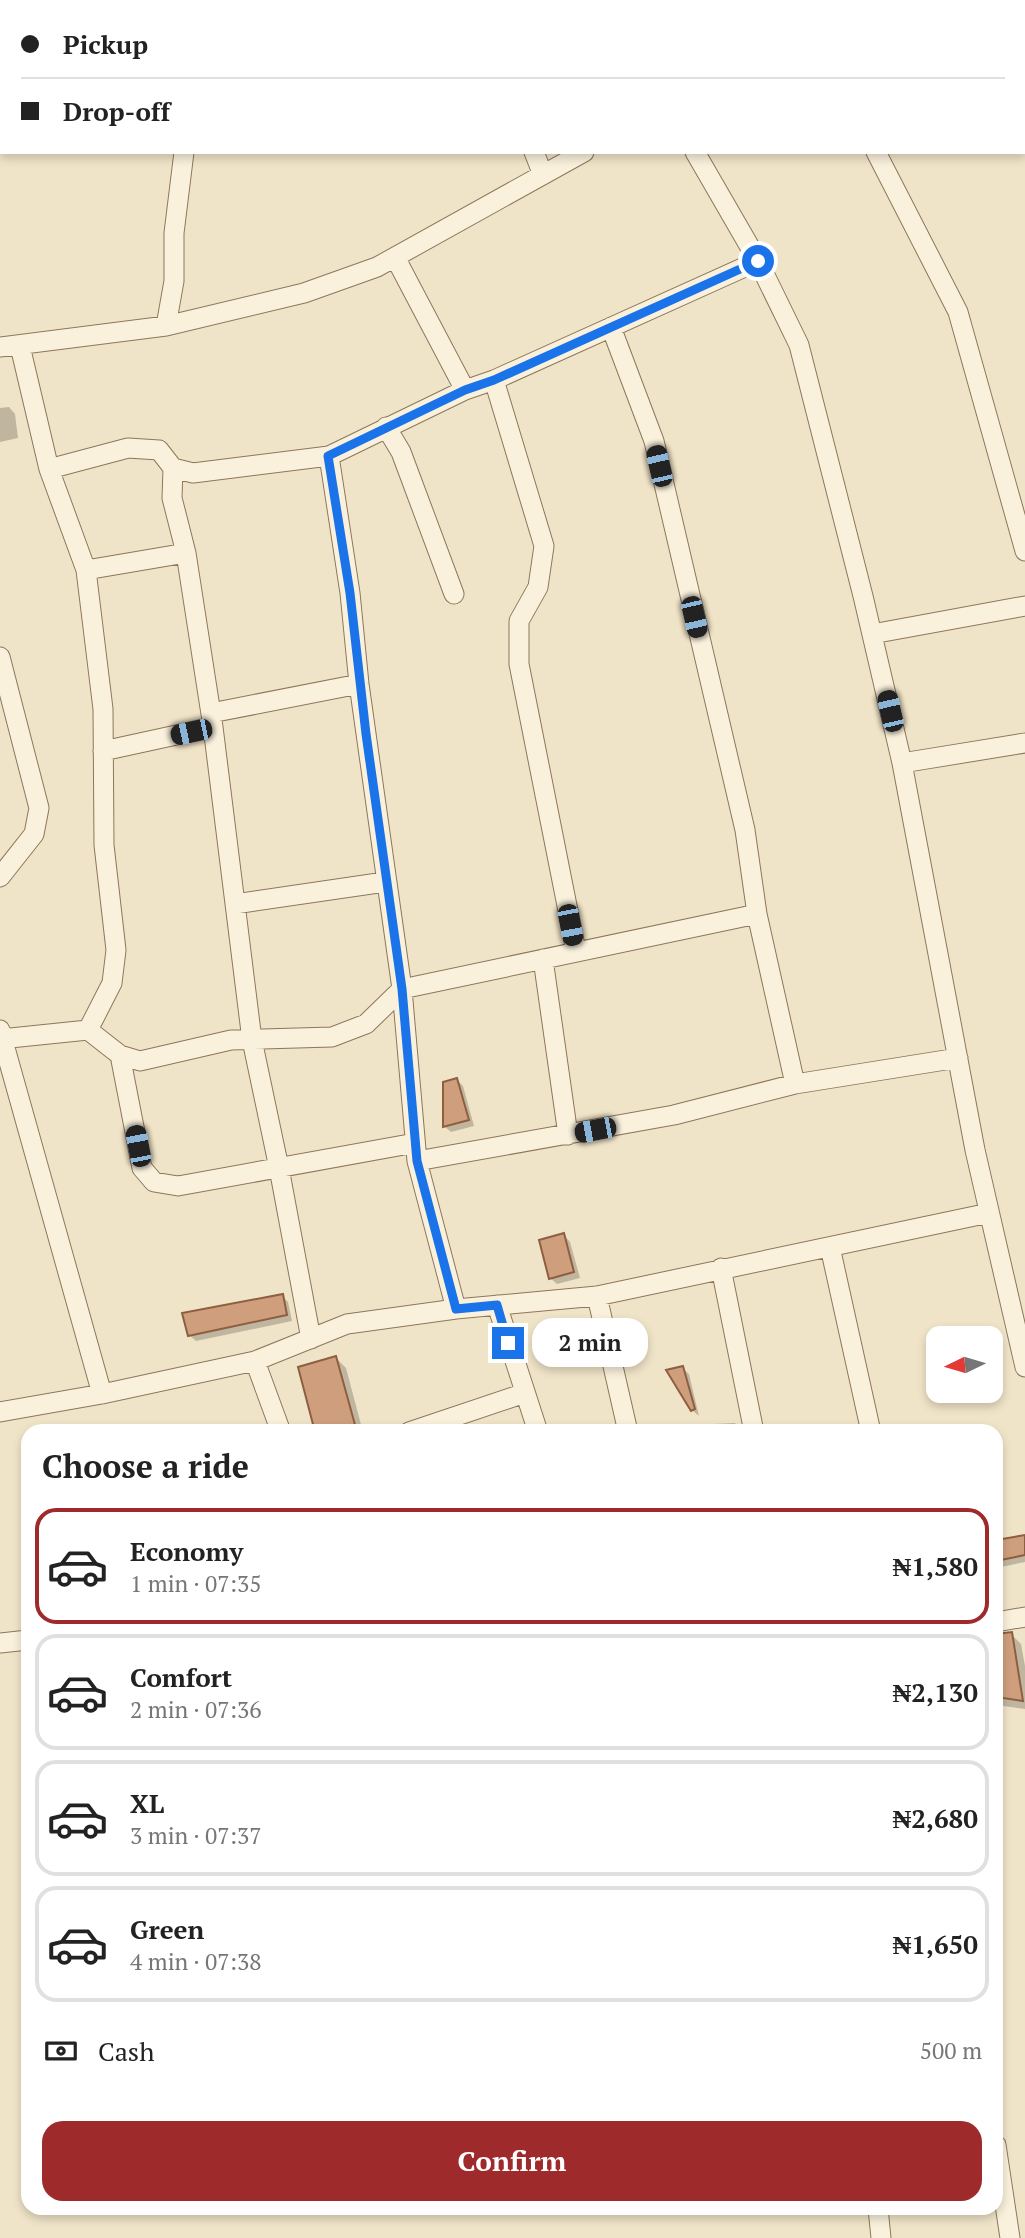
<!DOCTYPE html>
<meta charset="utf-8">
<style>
:root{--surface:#fff;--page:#f6f6f6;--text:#222;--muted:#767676;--line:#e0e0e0;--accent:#9e2a2b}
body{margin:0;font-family:"PT Serif",serif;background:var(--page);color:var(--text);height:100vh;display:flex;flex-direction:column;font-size:26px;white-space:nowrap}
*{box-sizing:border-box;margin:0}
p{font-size:23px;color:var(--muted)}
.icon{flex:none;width:38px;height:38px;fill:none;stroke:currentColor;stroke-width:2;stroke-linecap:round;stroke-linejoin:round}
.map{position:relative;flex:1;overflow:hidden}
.drawer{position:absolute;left:21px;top:1424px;width:982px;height:791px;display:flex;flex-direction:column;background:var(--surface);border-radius:21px;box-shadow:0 4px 10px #0003}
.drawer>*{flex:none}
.guide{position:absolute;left:0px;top:0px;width:1026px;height:154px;box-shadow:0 4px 10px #0003;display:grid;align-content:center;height:154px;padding:0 21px;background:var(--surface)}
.needle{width:46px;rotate:265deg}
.controls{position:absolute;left:926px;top:1326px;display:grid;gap:14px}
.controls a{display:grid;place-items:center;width:77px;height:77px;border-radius:14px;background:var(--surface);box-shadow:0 4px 10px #0003;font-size:35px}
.end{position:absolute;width:32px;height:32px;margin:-16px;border:9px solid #1a73e8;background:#fff;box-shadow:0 0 0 4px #fff}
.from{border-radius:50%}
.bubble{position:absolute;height:49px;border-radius:21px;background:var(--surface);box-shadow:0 4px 10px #0003;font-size:23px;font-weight:800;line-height:49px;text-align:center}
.car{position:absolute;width:21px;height:42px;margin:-21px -10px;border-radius:9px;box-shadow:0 0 5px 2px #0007;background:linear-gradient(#222 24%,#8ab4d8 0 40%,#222 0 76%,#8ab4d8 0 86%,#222 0)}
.guide b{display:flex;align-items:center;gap:24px;height:66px;font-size:26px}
.guide b+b{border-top:2px solid var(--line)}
.guide i{width:18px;height:18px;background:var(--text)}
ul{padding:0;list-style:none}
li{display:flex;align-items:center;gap:21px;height:116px;margin:0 14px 10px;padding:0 7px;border:4px solid var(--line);border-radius:21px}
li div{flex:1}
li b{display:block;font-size:26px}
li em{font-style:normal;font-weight:800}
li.active{border-color:var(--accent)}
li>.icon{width:63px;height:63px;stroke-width:1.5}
h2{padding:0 21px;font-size:32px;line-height:84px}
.pay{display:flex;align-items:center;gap:18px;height:77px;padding:0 21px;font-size:26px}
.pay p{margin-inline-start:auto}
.action{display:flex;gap:14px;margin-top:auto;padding:14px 21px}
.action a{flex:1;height:80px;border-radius:21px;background:var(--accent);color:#fff;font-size:28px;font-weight:800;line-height:80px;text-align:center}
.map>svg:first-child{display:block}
.shadow{fill:#0003}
.building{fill:#cf9f7d;stroke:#8d5f41;stroke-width:2}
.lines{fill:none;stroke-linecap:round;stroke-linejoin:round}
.minor-casing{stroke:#8d765c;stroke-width:21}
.minor{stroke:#faf1dc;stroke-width:19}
.route{stroke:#1a73e8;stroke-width:9}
</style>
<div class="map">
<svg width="1025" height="2238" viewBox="0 0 1025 2238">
<rect width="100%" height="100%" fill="#f0e4c8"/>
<!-- shadow -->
<path class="shadow" d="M 9,407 L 15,414 L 18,438 L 0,442 L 0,408 Z
M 457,1080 L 463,1086 L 474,1126 L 451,1132 L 444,1126 Z
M 564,1235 L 570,1242 L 580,1278 L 557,1284 L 550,1278 Z
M 282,1296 L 288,1302 L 292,1321 L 196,1341 L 189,1335 Z
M 336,1358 L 346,1368 L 363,1432 L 317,1432 Z
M 682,1368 L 689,1374 L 699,1416 L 692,1410 Z
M 735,1423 L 742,1432 L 694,1432 L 694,1425 Z
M 1025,1537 L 1025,1562 L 996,1568 L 996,1542 Z
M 1011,1634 L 1021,1644 L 1025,1666 L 1025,1709 L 996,1705 L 996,1636 Z"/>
<!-- building -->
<path class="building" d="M 457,1078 L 469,1120 L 443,1127 L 443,1082 Z
M 564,1233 L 574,1272 L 549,1279 L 539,1240 Z
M 283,1294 L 287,1315 L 188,1336 L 182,1313 Z
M 336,1356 L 357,1432 L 315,1432 L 298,1367 Z
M 683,1366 L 695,1409 L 691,1411 L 666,1370 Z
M 1025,1535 L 1025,1555 L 996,1561 L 996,1540 Z
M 1012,1632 L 1023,1701 L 996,1697 L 996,1634 Z"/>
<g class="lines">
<!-- minor casing -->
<g class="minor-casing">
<path id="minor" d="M 993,0 L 993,2
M 202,2 L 202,0
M 357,2 L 357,0
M 520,2 L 521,0
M 845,2 L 848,0
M 1024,66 L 1025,69
M 534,152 L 543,175
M 695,152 L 758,261 L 799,345 L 863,596 L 902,763 L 975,1150 L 1025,1367
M 876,152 L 958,312 L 1025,551
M 395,257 L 465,390
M 166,326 L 174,281 L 174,233 L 184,152
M 611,327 L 654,441 L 745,830 L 757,914 L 795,1084
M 20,346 L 49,469 L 86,570 L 103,709 L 104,845 L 116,950 L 112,983 L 88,1030
M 0,347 L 166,326 L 304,293 L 377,267 L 584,152
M 494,380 L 544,546 L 538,587 L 519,621 L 519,664 L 576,951
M 386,427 L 401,452 L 454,594
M 173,468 L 172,498 L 186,553 L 213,727 L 252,1040 L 279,1168 L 311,1339
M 49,469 L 128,448 L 159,450 L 173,468 L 193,473 L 329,456
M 86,570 L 186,553
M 872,634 L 1025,606
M 0,657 L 39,808 L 34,834 L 0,877
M 211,713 L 359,684
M 103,751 L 213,727
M 902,763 L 1025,743
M 235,904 L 385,882
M 543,959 L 568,1135
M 0,1030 L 102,1394
M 0,1039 L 88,1030 L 120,1055 L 140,1061 L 231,1040 L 332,1037 L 366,1024 L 402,989 L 757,914
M 120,1055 L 142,1168 L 154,1182 L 178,1186 L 415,1143
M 417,1161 L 674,1115 L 795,1084 L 958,1058
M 830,1247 L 871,1432
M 721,1268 L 754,1432
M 597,1296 L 628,1432
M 497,1305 L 538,1432
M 456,1309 L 417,1161 L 402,989 L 359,684 L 350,593 L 329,456 L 465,390 L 494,380 L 758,261
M 255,1361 L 281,1432
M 0,1412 L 102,1394 L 255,1361 L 347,1324 L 456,1309 L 597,1296 L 989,1213
M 409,1432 L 525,1393
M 996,1622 L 1025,1617
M 0,1643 L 28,1640
M 996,2145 L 1010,2238
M 878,2208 L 881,2238"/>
</g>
<!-- minor -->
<use href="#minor" class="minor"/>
</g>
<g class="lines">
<!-- route -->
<path class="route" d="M 508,1343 L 497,1305 L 456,1309 L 417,1161 L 402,989 L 366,734 L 350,593 L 328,456 L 465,390 L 494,380 L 758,261"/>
</g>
</svg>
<div class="controls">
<a><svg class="needle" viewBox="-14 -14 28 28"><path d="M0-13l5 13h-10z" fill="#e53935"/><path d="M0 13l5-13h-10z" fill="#767676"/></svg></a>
</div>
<i class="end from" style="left:758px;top:261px"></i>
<i class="end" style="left:508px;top:1343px"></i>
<div class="bubble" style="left:532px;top:1318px;width:116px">2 min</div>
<i class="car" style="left:659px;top:466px;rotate:347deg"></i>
<i class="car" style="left:694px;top:617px;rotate:167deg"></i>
<i class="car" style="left:890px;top:711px;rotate:347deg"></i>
<i class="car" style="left:191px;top:732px;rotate:258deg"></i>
<i class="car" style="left:570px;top:925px;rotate:169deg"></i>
<i class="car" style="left:595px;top:1130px;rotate:259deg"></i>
<i class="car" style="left:138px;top:1146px;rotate:349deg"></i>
<div class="guide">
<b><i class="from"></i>Pickup</b>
<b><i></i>Drop-off</b>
</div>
<section class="drawer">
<h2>Choose a ride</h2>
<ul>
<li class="active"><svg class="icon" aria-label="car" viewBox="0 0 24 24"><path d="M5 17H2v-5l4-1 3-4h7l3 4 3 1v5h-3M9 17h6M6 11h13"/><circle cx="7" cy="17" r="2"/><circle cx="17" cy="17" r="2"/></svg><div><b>Economy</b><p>1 min · 07:35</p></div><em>₦1,580</em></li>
<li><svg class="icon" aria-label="car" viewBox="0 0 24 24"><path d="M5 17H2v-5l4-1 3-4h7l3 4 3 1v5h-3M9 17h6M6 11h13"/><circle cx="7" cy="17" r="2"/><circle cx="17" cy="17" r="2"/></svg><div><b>Comfort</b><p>2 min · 07:36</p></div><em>₦2,130</em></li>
<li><svg class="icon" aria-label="car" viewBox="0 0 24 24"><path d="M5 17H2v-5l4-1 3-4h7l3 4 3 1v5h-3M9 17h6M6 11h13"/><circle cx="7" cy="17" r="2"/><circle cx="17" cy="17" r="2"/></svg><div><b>XL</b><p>3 min · 07:37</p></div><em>₦2,680</em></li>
<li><svg class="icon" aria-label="car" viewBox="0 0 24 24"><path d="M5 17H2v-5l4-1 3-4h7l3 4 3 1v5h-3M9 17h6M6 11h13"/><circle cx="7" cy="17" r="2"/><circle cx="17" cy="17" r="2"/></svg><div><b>Green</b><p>4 min · 07:38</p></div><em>₦1,650</em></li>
</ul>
<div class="pay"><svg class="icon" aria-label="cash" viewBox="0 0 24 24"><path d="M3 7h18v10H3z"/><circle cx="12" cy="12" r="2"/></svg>Cash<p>500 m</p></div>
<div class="action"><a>Confirm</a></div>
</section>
</div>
